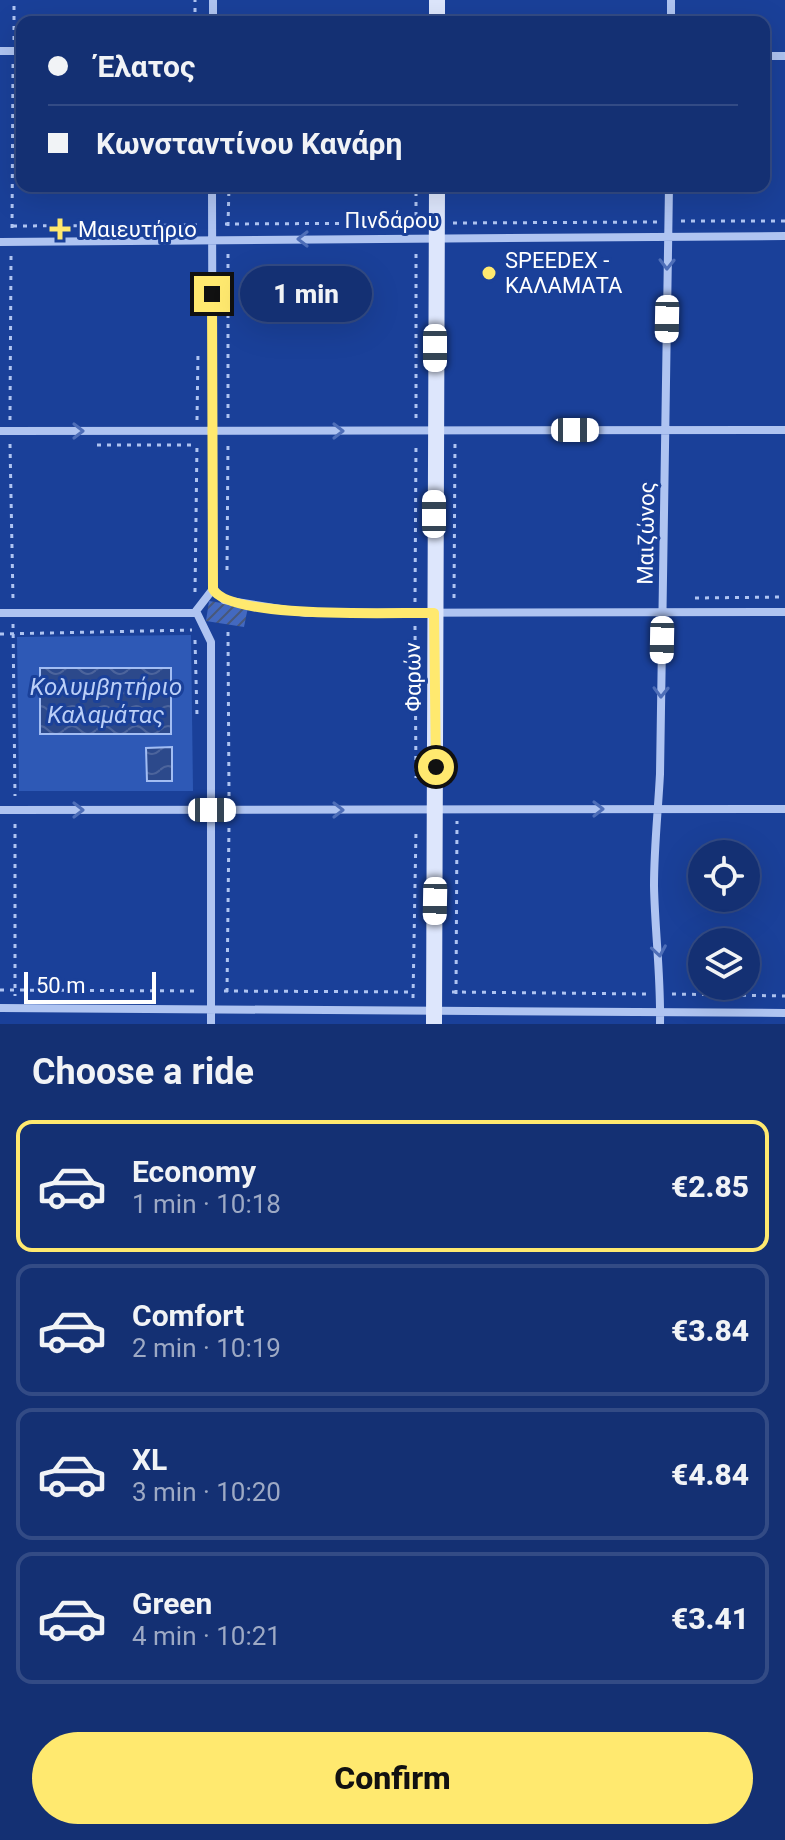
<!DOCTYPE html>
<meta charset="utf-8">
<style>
:root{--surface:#143073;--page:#213c7b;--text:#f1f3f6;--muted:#9da9c4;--line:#334b85;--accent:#ffe96f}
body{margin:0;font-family:Roboto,sans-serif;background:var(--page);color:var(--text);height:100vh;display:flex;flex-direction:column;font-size:30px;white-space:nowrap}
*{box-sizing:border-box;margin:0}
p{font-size:26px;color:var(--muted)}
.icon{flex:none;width:44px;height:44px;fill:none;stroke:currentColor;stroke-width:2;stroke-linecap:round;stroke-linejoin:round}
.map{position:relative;height:1024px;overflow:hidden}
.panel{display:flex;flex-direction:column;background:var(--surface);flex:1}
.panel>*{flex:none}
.top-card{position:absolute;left:16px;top:16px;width:754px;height:176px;border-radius:16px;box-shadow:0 8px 32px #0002,0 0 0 2px var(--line);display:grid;align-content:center;height:176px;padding:0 32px;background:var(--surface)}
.tools{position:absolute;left:688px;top:840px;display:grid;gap:16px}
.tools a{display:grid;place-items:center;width:72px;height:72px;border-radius:50%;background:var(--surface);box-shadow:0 8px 32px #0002,0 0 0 2px var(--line);font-size:40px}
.scale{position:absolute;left:24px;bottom:20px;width:132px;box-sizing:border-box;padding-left:8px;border:4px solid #fff;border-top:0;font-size:22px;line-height:28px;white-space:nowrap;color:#fff;-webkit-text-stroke:6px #1a4099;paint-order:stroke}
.end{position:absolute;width:36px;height:36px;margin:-18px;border:10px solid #ffe96f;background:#111;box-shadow:0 0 0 4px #111}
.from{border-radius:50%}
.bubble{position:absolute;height:56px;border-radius:28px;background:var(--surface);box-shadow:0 8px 32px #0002,0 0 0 2px var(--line);font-size:26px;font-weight:800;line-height:56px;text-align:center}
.car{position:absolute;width:24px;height:48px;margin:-24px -12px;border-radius:10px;box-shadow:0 0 6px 2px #0007;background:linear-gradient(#fff 24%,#345 0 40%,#fff 0 76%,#345 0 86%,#fff 0)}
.top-card b{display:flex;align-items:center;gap:28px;height:76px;font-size:30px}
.top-card b+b{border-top:2px solid var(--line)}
.top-card i{width:20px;height:20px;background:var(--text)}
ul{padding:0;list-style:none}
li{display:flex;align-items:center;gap:24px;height:132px;margin:0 16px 12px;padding:0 16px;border:4px solid var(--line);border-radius:16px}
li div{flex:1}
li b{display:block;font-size:30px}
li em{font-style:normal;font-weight:800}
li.on{border-color:var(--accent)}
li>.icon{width:72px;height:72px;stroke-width:1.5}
h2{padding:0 32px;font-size:36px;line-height:96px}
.action{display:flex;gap:16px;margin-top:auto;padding:16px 32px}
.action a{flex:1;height:92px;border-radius:48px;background:var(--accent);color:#111;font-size:32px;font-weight:800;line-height:92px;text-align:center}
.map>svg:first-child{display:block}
.pitch{fill:#2e59b6}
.water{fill:url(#water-waves);stroke:#a2bdf3;stroke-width:2}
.building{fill:url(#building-hatch)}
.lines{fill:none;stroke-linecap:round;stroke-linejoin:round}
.path{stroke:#afc4f1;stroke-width:3;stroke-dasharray:4 6;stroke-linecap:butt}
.street{stroke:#afc4f1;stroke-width:8}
.secondary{stroke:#dde6fc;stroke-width:16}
.oneway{stroke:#4e6eb8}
.route{stroke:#ffe96f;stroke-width:10}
.poi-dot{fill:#ffe96f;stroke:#1a4099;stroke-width:3}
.labels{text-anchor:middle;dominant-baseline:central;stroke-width:6;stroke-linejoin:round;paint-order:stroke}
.street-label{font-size:22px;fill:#fff;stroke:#1a4099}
.poi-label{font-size:22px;fill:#fff;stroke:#1a4099;text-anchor:start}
.water-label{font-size:24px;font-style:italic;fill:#bbcff7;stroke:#1a4099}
</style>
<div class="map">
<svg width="785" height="1024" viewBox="0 0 785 1024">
<defs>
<pattern id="water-waves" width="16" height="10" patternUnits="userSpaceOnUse" patternTransform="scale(2)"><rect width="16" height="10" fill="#2c498b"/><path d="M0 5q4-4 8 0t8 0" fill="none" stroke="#4c649c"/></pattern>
<pattern id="building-hatch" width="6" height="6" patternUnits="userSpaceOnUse" patternTransform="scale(2)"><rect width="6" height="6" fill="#4369c0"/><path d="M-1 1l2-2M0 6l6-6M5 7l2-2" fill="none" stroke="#48587a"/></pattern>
</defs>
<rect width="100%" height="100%" fill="#1a4099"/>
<!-- pitch -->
<path class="pitch" d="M 191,635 L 193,791 L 19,791 L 17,637 Z"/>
<!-- water -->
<path class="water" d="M 40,668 L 171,668 L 171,734 L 40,734 Z
M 172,747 L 172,781 L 147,781 L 146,748 Z"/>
<!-- building -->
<path class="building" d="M 209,601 L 248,607 L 244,627 L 206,621 Z"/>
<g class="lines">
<!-- path -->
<path class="path" d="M 195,22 L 195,0
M 14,40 L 14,0
M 681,221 L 785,221
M 453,223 L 657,222
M 225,224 L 417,223
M 13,226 L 201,225
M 228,226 L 229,186
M 416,226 L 416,186
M 12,228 L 13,64
M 228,418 L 228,254
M 416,418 L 416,250
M 10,420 L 11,256
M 197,420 L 198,352
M 10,444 L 13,600
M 97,445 L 197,445
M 227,570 L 228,442
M 195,592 L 197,444
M 454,598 L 455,442
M 695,598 L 785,597
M 415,602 L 416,442
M 13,624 L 15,796
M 415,626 L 416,778
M 228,632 L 229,796
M 0,634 L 192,630
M 195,640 L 197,716
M 15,824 L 15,996
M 0,990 L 200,991
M 224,991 L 412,992
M 227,992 L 229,824
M 452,992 L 648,994
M 456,994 L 457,821
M 672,994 L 785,996
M 413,998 L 416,830"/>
<!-- street -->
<path class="street" d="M 671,0 L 671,22
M 213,22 L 213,0
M 0,51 L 22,51
M 764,56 L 785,56
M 0,242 L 785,236
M 0,431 L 785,430
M 213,589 L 224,600 L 306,613 L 785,612
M 0,613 L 196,613
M 0,810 L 785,809
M 0,1008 L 785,1013
M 211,1024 L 211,642 L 196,611 L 213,589 L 212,186
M 660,1024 C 661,977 655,933 654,886 C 654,848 658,812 660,774 L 669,186"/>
<!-- secondary -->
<path class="secondary" d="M 437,22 L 437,0
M 434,1024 L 437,186"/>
</g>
<!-- one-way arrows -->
<defs><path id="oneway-chevron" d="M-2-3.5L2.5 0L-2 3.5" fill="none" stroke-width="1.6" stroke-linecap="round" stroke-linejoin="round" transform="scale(2)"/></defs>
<g class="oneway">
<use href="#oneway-chevron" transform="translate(303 239) rotate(180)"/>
<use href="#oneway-chevron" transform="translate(667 264) rotate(91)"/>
<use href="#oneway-chevron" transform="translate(78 431)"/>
<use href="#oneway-chevron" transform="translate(338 431)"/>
<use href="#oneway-chevron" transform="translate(661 692) rotate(91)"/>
<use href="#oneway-chevron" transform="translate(598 809)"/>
<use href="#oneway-chevron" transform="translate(78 810)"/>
<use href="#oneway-chevron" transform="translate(338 810)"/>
<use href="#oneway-chevron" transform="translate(659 951) rotate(81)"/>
</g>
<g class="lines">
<!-- route -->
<path class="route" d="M 212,294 L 213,589 C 229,620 397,612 434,613 L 436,767"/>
</g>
<!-- markers -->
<g class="poi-dot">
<path d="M56 217h8v8h8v8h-8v8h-8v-8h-8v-8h8z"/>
<circle cx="489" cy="273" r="8"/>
</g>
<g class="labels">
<!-- street labels -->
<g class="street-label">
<text x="392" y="220">Πινδάρου</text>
<text transform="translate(646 533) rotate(-89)">Μαιζώνος</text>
<text transform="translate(413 677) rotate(-91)">Φαρών</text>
</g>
<!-- poi labels -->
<g class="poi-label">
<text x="78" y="229">Μαιευτήριο</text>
<text x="505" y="260">SPEEDEX -<tspan x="505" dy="25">ΚΑΛΑΜΑΤΑ</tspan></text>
</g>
<!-- water labels -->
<g class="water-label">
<text x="106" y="687">Κολυμβητήριο<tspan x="106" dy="28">Καλαμάτας</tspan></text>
</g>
</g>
</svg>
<div class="tools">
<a><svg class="icon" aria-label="locate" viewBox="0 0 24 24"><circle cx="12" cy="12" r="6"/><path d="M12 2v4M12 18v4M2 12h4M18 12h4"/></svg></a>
<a><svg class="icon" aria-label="layers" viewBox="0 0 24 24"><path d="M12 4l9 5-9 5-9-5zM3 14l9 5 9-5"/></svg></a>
</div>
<div class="scale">50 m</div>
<i class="end from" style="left:436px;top:767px"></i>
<i class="end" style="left:212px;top:294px"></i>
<div class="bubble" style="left:240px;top:266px;width:132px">1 min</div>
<i class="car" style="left:667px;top:319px;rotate:181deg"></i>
<i class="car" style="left:435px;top:348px;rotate:180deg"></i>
<i class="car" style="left:575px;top:430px;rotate:90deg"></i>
<i class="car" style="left:434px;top:514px;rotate:0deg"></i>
<i class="car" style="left:662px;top:640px;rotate:181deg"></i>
<i class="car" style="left:212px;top:810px;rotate:90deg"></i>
<i class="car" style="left:435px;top:901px;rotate:181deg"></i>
<div class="top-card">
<b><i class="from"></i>Έλατος</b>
<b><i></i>Κωνσταντίνου Κανάρη</b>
</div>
</div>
<section class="panel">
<h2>Choose a ride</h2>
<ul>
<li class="on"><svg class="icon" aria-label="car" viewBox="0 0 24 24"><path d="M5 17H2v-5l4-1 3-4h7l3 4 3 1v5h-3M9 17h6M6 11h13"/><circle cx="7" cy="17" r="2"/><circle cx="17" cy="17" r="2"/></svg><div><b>Economy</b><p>1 min · 10:18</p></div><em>€2.85</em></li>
<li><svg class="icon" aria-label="car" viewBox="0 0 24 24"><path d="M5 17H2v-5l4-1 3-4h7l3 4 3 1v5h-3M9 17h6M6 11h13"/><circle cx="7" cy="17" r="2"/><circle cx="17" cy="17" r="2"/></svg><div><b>Comfort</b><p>2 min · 10:19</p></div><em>€3.84</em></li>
<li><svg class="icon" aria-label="car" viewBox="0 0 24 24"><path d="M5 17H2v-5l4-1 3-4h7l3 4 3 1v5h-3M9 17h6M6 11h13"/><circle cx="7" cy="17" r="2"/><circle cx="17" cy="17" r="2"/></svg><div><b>XL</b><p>3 min · 10:20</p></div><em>€4.84</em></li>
<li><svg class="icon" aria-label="car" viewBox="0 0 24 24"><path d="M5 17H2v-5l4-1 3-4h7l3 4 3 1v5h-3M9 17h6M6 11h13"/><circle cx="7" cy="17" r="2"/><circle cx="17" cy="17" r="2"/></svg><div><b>Green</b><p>4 min · 10:21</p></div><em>€3.41</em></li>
</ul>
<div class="action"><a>Confirm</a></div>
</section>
